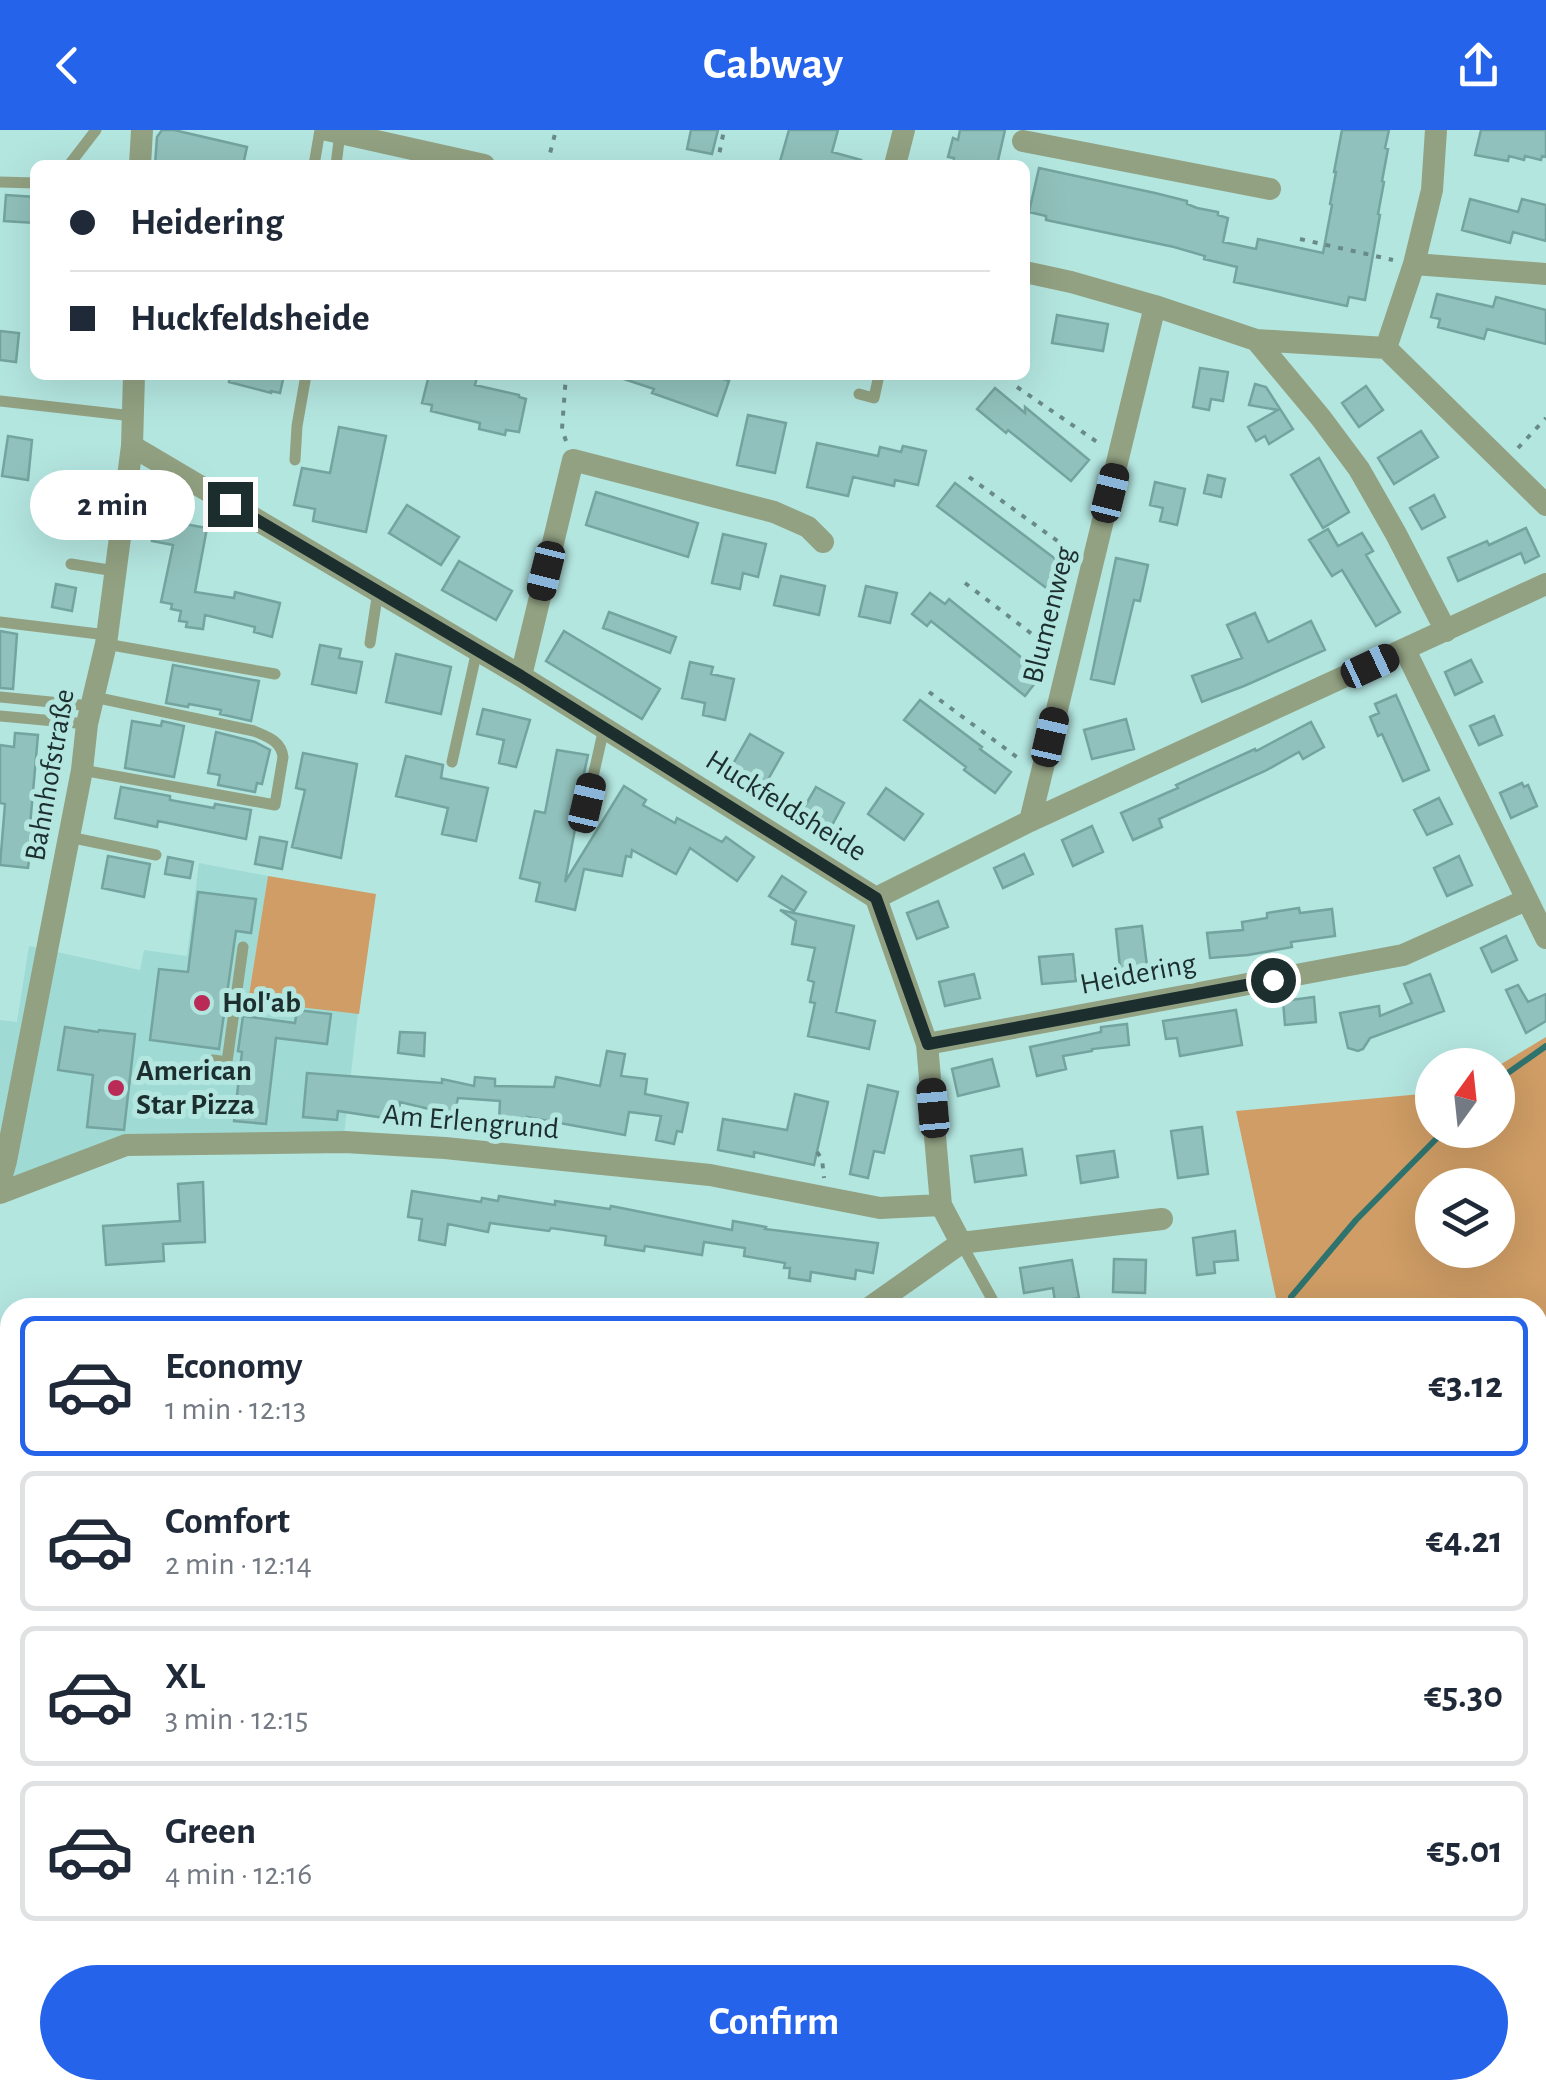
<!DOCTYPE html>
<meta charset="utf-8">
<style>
:root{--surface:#fff;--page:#f2f2f3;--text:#1f2937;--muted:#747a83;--line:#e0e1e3;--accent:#2563eb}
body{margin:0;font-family:"Alegreya Sans",sans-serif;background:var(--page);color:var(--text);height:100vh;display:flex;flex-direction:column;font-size:38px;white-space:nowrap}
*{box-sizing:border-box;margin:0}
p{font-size:32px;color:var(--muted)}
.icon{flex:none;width:55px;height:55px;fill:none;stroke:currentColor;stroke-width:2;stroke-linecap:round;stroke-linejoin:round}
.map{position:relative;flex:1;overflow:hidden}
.side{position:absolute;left:0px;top:1168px;width:1548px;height:802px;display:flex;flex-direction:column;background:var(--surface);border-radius:30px 30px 0 0;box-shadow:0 10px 40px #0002}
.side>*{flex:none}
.banner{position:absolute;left:30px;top:30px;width:1000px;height:220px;border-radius:15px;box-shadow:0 10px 40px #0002;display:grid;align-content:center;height:220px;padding:0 40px;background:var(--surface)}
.needle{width:65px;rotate:15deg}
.buttons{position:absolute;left:1415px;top:918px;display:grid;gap:20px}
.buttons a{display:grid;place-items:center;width:100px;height:100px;border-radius:50%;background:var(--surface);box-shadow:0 10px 40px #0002;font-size:50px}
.end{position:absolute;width:45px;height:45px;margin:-22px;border:12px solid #1c2f2e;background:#fff;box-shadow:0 0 0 5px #fff}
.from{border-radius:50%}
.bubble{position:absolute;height:70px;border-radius:35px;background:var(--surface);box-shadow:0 10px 40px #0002;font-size:32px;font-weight:600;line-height:70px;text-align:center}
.car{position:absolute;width:30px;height:60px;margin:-30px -15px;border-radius:12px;box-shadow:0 0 8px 2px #0007;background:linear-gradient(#222 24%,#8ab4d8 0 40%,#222 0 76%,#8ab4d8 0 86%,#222 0)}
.banner b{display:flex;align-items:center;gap:35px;height:95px;font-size:38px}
.banner b+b{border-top:2px solid var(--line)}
.banner i{width:25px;height:25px;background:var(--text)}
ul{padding:18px 0 0;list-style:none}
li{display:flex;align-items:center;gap:30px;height:140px;margin:0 20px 15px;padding:0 20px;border:5px solid var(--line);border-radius:15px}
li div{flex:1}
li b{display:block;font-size:38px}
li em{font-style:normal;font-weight:600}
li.selected{border-color:var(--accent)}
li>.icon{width:90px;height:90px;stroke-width:1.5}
.primary-button{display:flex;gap:20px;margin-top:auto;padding:20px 40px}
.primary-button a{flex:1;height:115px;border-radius:60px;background:var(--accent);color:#fff;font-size:40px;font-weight:600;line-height:115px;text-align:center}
header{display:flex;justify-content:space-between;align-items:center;height:130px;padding:0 40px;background:var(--accent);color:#fff;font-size:45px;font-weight:600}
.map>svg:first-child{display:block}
.built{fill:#9fdad5}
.green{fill:#cf9d65;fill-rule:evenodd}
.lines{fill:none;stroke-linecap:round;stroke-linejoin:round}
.stream{stroke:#2f736e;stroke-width:6}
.building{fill:#91c1bc;stroke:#74a49f;stroke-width:2.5}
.path{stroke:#698b88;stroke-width:4;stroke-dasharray:5 8;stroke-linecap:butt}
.service{stroke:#92a182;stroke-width:11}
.minor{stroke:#92a182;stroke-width:22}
.tertiary{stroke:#92a182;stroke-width:28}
.route{stroke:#1c2f2e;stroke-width:12}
.poi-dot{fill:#ba2a56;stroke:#b4e6e0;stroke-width:4}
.labels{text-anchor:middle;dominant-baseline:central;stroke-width:10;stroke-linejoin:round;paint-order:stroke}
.street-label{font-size:30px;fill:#1c2f2e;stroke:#b4e6e0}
.poi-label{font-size:30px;font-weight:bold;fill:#1c2f2e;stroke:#b4e6e0;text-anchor:start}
</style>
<header><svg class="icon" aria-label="back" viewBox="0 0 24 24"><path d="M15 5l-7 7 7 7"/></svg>Cabway<svg class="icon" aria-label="share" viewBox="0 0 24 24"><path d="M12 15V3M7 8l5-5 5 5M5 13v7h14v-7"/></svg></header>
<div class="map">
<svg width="1546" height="1968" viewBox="0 0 1546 1968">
<rect width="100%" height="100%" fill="#b4e6e0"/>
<!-- built -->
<path class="built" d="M 199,733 L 268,746 L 248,870 L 358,883 L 344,1005 L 124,1008 L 0,1056 L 0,890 L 17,892 L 29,816 L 140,840 L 144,820 L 187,826 Z"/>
<!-- green -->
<path class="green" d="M 268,746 L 376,764 L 359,884 L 248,871 Z
M 1546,907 L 1546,1371 L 1538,1374 L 1538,1178 L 1278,1177 L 1236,981 L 1432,963 L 1432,1000 L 1498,1000 L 1498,936 ZM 1498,1055 L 1498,1120 L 1432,1120 L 1432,1055 Z
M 10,1627 L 10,1960 L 804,1960 L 786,1968 L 0,1968 L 0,1630 Z"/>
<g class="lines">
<!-- stream -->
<path class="stream" d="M 1498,950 L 1546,916
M 1291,1167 L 1356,1090 L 1445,1000
M 0,1636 L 10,1633"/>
</g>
<!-- building -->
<path class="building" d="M 162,0 L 174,0 L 247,17 L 243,35 L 155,35 L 157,7 Z
M 691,0 L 718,0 L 712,24 L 687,19 Z
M 789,0 L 838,0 L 832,22 L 861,30 L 860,35 L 779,35 Z
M 960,0 L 1005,0 L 997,35 L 953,35 L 954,28 L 948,27 L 953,8 L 958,10 Z
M 1342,0 L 1389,0 L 1385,18 L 1388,19 L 1382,51 L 1384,52 L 1378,84 L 1380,85 L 1365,170 L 1349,167 L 1347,176 L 1234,152 L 1237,137 L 1204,129 L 1205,126 L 1174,117 L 1046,90 L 1046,86 L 1029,82 L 1039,38 L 1155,63 L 1187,71 L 1187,74 L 1197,78 L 1218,82 L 1218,85 L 1228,88 L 1223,112 L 1256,119 L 1258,109 L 1323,123 L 1332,75 L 1330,74 L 1336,42 L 1334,42 Z
M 1481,0 L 1546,0 L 1546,27 L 1542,26 L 1541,30 L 1525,26 L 1524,30 L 1509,26 L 1508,31 L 1475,25 Z
M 6,65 L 35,67 L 35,93 L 4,91 Z
M 1470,69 L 1518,82 L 1522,69 L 1546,75 L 1546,111 L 1513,102 L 1510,113 L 1462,100 Z
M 1437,164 L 1493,177 L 1496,167 L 1546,180 L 1546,214 L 1487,199 L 1484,209 L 1438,197 L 1440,189 L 1431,187 Z
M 1057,185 L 1108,194 L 1103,221 L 1052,213 Z
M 0,201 L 19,203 L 16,232 L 0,230 Z
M 1200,238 L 1228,242 L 1223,271 L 1211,269 L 1209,280 L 1193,277 Z
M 230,245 L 284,245 L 280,263 L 271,261 L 271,263 L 229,252 Z
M 429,245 L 466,245 L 477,247 L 475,255 L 519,265 L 519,267 L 526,269 L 519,302 L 506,300 L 505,305 L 479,299 L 480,293 L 431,281 L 432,275 L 422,273 Z
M 621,245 L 711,245 L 729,251 L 717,286 L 652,263 L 654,259 L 621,248 Z
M 1255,254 L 1266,257 L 1293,299 L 1269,314 L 1265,306 L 1256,311 L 1248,297 L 1278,280 L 1249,275 Z
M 1366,256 L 1383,280 L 1359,297 L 1342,273 Z
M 995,258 L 1025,283 L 1025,277 L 1089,330 L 1071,351 L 1008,300 L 1006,303 L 977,279 Z
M 748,285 L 786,293 L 775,343 L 737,335 Z
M 339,297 L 386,306 L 366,402 L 313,391 L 315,379 L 294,375 L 302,338 L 330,343 Z
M 1421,301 L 1438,327 L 1394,354 L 1378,328 Z
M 8,306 L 32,310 L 28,350 L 2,346 Z
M 817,313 L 878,326 L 880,317 L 901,322 L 903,316 L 926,321 L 918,355 L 895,350 L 894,356 L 853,347 L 848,366 L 807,357 Z
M 1319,328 L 1349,382 L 1323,398 L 1291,345 Z
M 1208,345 L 1225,349 L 1221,367 L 1204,363 Z
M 1155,352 L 1185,359 L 1177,395 L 1160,391 L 1163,378 L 1150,375 Z
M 955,353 L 1066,437 L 1049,460 L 937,376 Z
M 596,362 L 698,393 L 688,427 L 586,395 Z
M 1434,365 L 1445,387 L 1422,399 L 1410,378 Z
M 407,375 L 459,407 L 441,435 L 389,403 Z
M 156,389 L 207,398 L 195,462 L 234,468 L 235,462 L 280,473 L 272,507 L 254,502 L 255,497 L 205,485 L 203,499 L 186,497 L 187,492 L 179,491 L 181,481 L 171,479 L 172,474 L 161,472 L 173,415 L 152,411 Z
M 1526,398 L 1539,426 L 1525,433 L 1521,423 L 1458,451 L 1448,428 L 1487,411 L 1489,415 Z
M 1328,399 L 1338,416 L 1362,403 L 1373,421 L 1366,425 L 1400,482 L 1376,496 L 1342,440 L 1332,446 L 1309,410 Z
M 723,404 L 766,414 L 758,447 L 743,443 L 740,459 L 712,453 Z
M 1116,428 L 1148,435 L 1140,471 L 1134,470 L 1114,554 L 1091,549 Z
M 459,431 L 512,461 L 496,490 L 442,460 Z
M 781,446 L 825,456 L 819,485 L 774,475 Z
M 56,454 L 76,458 L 72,481 L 52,477 Z
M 866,456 L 897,463 L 890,493 L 859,486 Z
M 930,463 L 945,474 L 949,469 L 1042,544 L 1025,566 L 931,491 L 927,496 L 912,484 Z
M 609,482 L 676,507 L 670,523 L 603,498 Z
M 1255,483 L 1268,512 L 1311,491 L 1325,520 L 1244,556 L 1202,572 L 1192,546 L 1242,528 L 1227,495 Z
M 0,501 L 17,504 L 13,559 L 0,558 Z
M 564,501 L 660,559 L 642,589 L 546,531 Z
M 320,515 L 341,519 L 339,528 L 362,532 L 356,563 L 312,554 Z
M 396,524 L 451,537 L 441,584 L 386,572 Z
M 1471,530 L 1482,552 L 1455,565 L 1445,542 Z
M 690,532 L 713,537 L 711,544 L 734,549 L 725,590 L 703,585 L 705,573 L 682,568 Z
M 173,535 L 259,551 L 251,591 L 220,584 L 221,580 L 189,574 L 188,577 L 166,573 Z
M 1396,565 L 1429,640 L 1403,651 L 1382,604 L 1378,606 L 1370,587 L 1379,583 L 1375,574 Z
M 920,570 L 982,617 L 980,619 L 1011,642 L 995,663 L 964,640 L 966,637 L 904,590 Z
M 483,579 L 530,590 L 516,637 L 499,633 L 504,610 L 477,604 Z
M 1494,586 L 1502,605 L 1479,615 L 1470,596 Z
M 1126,589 L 1134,619 L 1092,629 L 1084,600 Z
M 132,591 L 161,596 L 162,591 L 184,596 L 174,647 L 125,638 Z
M 1311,592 L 1324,617 L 1303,629 L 1299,622 L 1265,641 L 1159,689 L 1162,697 L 1133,710 L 1121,683 L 1178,658 L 1176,655 L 1255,619 L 1256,621 Z
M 216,602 L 255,612 L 270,620 L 262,654 L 257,653 L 255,662 L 218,655 L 220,645 L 208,643 Z
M 15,603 L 38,605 L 30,696 L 33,697 L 28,738 L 0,735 L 5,674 L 0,673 L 0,615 L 14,617 Z
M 750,604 L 783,623 L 762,660 L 729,641 Z
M 557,620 L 588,625 L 578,671 L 579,678 L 565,752 L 624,656 L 646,670 L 643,675 L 675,693 L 677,688 L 722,712 L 726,707 L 754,727 L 737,751 L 690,718 L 676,744 L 632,720 L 631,727 L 626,726 L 622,746 L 584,739 L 575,780 L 536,771 L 540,753 L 520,748 L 535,681 L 545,683 Z
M 303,623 L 357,634 L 341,728 L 292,717 L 305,660 L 296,658 Z
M 406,626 L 443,635 L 441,648 L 488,658 L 476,711 L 442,704 L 448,678 L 396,666 Z
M 1522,653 L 1524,657 L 1528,655 L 1537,676 L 1511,688 L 1500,663 Z
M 121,657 L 170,666 L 170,670 L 214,678 L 215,674 L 251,680 L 246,709 L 158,691 L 157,697 L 115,688 Z
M 816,657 L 844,673 L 831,697 L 802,681 Z
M 886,658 L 923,684 L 904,710 L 868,684 Z
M 1439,668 L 1452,694 L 1427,705 L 1414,680 Z
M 1092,696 L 1103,722 L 1073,736 L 1062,710 Z
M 260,707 L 287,712 L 282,739 L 255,734 Z
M 1024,724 L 1033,744 L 1003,758 L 994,738 Z
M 108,726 L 150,734 L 144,767 L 102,758 Z
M 1459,726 L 1472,755 L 1447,766 L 1434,738 Z
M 168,727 L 193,732 L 190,748 L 165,744 Z
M 782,746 L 806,762 L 794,781 L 769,766 Z
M 198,762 L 256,769 L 251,803 L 236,801 L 219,919 L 150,910 L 159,839 L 188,842 Z
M 938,771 L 948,797 L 917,809 L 907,783 Z
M 1299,778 L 1300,783 L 1332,779 L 1335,806 L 1291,812 L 1292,817 L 1248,825 L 1210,828 L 1207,803 L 1243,800 L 1242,792 L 1267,788 L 1267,783 Z
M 780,780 L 854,796 L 836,882 L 875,891 L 869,919 L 808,906 L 815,873 L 810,872 L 814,852 L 808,850 L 815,818 L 792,814 L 796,791 Z
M 1142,796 L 1148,844 L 1121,847 L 1116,799 Z
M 1506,806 L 1517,830 L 1492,842 L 1481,818 Z
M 1073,824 L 1076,851 L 1042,854 L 1039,827 Z
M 974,844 L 980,868 L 945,876 L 939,852 Z
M 1430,844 L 1444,881 L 1370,908 L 1363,919 L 1358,921 L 1348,918 L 1340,883 L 1379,876 L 1380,886 L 1412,873 L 1404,854 Z
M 1518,855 L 1528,872 L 1546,864 L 1546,891 L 1526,903 L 1506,860 Z
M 1314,867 L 1316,892 L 1285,895 L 1283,871 Z
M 297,880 L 331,884 L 327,914 L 276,908 L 266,994 L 234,991 L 242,922 L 238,921 L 243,886 L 295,893 Z
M 1236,880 L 1242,915 L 1180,926 L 1177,908 L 1166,909 L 1163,891 Z
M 1127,894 L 1129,915 L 1092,919 L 1092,921 L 1063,926 L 1066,939 L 1037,946 L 1030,917 L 1101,902 L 1101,897 Z
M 65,897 L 98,902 L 99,900 L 135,904 L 124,1000 L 87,997 L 93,945 L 58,940 Z
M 400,902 L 425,903 L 424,926 L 398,923 Z
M 607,921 L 625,924 L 621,946 L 647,949 L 645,964 L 688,973 L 682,1002 L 677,1001 L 674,1014 L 656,1010 L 661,986 L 629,982 L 625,1005 L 527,987 L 527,991 L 499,990 L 500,971 L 458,968 L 454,985 L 400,972 L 398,990 L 338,981 L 337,990 L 303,987 L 307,943 L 442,953 L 442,949 L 474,956 L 475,947 L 495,949 L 495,956 L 554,957 L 556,947 L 600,956 Z
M 992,929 L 999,956 L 958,966 L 952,939 Z
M 868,955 L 898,962 L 884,1023 L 874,1021 L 868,1048 L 850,1044 Z
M 795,964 L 828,972 L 814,1035 L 754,1022 L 754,1027 L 718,1020 L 723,989 L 787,1000 Z
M 1202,997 L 1208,1044 L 1178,1048 L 1171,1001 Z
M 1022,1019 L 1026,1045 L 975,1052 L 971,1026 Z
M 1114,1021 L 1118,1047 L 1081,1053 L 1077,1026 Z
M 203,1052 L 205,1112 L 163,1114 L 164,1131 L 106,1135 L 103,1096 L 180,1091 L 178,1054 Z
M 412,1061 L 481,1072 L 482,1068 L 498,1071 L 499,1066 L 555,1075 L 555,1071 L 610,1079 L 611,1076 L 732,1100 L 733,1091 L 766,1097 L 765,1099 L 878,1113 L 873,1143 L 856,1140 L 855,1149 L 811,1142 L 810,1151 L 789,1148 L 790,1138 L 784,1138 L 785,1133 L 744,1126 L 745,1118 L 704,1112 L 702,1125 L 645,1116 L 644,1121 L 605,1115 L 606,1106 L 551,1098 L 549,1101 L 490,1093 L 488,1102 L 448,1094 L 445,1115 L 419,1110 L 422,1089 L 408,1087 Z
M 1235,1101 L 1238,1130 L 1214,1132 L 1215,1143 L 1197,1145 L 1193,1108 Z
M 1114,1129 L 1146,1130 L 1145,1163 L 1113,1162 Z
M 1072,1130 L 1079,1168 L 1055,1172 L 1053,1158 L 1024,1163 L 1020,1138 Z"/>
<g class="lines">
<!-- path -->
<path class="path" d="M 547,35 L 556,0
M 717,35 L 724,0
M 1300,109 L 1393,130
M 1017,257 L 1100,314
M 566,311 L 562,299 L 566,245
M 1518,318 L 1546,288
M 969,347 L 1074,423
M 965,453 L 1049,517
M 929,562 L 1022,631
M 817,1022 L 822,1029 L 824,1048
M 0,1813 L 10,1815
M 790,1960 L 794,1968
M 103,1968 L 104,1960"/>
<!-- service -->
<path class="service" d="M 69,35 L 96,0
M 314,35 L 320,0
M 336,35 L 340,3
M 0,52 L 35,53
M 859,264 L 874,268 L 879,245
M 0,271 L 133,286
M 295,330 L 297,296 L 306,245
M 71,434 L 115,441
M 0,492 L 107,505
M 370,513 L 378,461
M 106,514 L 275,544
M 0,567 L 91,576
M 0,586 L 87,594
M 452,632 L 477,520
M 82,640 L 275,675 L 283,627 C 281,611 268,607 254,601 L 94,567
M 587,673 L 604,598
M 69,707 L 156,725
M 213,930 L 227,932 L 243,817
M 961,1113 L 997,1178
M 0,1843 L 10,1844"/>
<!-- minor -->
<path class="minor" d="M 327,0 L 484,35
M 1023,11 L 1270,59
M 140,35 L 142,0
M 895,35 L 904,0
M 1414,134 L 1546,144
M 1025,142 L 1071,152 L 1155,176 L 1256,210 L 1321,288 L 1359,339 L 1396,404 L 1446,501
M 1256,210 L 1386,218 L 1546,375
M 1386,218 L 1414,134 L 1432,60 L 1436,0
M 132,316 L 521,546 L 876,768
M 1405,520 L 1546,808
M 521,546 L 573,330 L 774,382 L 808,397 L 823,412
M 1030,691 L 1155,176
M 876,768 L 1030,691 L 1546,454
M 876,768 L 927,914 L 941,1075 L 961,1113
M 927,914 L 1403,825 L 1526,770
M 0,1052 L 6,1031 L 82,640 L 87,594 L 106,514 L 132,316 L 134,245
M 0,1063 L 126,1015 L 345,1012 L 445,1018 L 710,1045 L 880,1078 L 941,1075
M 869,1178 L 961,1113 L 1162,1089
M 1486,1968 L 1487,1960"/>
<!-- tertiary -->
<path class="tertiary" d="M 1538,1909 L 1546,1910
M 1279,1968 L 1283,1960"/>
</g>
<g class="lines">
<!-- route -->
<path class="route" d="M 230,374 L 521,546 L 876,768 L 928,914 L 1273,850"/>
</g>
<!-- markers -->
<g class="poi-dot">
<circle cx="202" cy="873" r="10"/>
<circle cx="116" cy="958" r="10"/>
</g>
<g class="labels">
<!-- street labels -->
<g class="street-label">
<text transform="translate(1049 485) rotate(-76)">Blumenweg</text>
<text transform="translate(50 645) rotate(-80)">Bahnhofstraße</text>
<text transform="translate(786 676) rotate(32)">Huckfeldsheide</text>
<text transform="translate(1138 844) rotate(-11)">Heidering</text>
<text transform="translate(471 992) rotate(5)">Am Erlengrund</text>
</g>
<!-- poi labels -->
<g class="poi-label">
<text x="222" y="873">Hol'ab</text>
<text x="136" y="941">American<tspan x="136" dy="34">Star Pizza</tspan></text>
</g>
</g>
</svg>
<div class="buttons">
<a><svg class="needle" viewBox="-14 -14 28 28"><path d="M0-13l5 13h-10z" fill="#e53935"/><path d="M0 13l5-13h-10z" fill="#747a83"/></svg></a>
<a><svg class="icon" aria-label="layers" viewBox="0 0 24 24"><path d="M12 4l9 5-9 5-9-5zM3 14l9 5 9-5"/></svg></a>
</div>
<i class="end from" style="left:1273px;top:850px"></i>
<i class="end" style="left:230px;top:374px"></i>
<div class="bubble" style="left:30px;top:340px;width:165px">2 min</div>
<i class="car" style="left:1110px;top:363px;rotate:14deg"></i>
<i class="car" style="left:546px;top:441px;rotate:194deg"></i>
<i class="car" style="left:1370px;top:536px;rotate:65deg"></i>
<i class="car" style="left:1050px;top:607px;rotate:13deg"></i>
<i class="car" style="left:587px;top:673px;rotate:13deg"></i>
<i class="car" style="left:933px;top:978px;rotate:355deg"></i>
<div class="banner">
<b><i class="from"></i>Heidering</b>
<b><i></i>Huckfeldsheide</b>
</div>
<section class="side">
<ul>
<li class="selected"><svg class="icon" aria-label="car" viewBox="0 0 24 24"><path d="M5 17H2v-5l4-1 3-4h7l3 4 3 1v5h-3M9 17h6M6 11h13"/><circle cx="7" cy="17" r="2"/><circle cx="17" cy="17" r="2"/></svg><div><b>Economy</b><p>1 min · 12:13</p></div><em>€3.12</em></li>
<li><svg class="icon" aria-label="car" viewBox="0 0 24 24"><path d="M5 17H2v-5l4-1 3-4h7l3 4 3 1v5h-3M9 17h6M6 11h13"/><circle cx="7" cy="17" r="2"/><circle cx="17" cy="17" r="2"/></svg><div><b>Comfort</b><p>2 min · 12:14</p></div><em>€4.21</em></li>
<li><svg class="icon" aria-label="car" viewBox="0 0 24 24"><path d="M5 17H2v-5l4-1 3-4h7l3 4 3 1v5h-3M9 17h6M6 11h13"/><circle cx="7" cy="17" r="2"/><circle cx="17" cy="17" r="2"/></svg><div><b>XL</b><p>3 min · 12:15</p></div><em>€5.30</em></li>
<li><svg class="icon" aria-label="car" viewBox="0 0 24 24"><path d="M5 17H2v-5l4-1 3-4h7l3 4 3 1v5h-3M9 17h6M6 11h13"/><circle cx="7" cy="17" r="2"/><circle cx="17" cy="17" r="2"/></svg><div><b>Green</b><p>4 min · 12:16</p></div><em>€5.01</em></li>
</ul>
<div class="primary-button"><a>Confirm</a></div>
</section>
</div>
